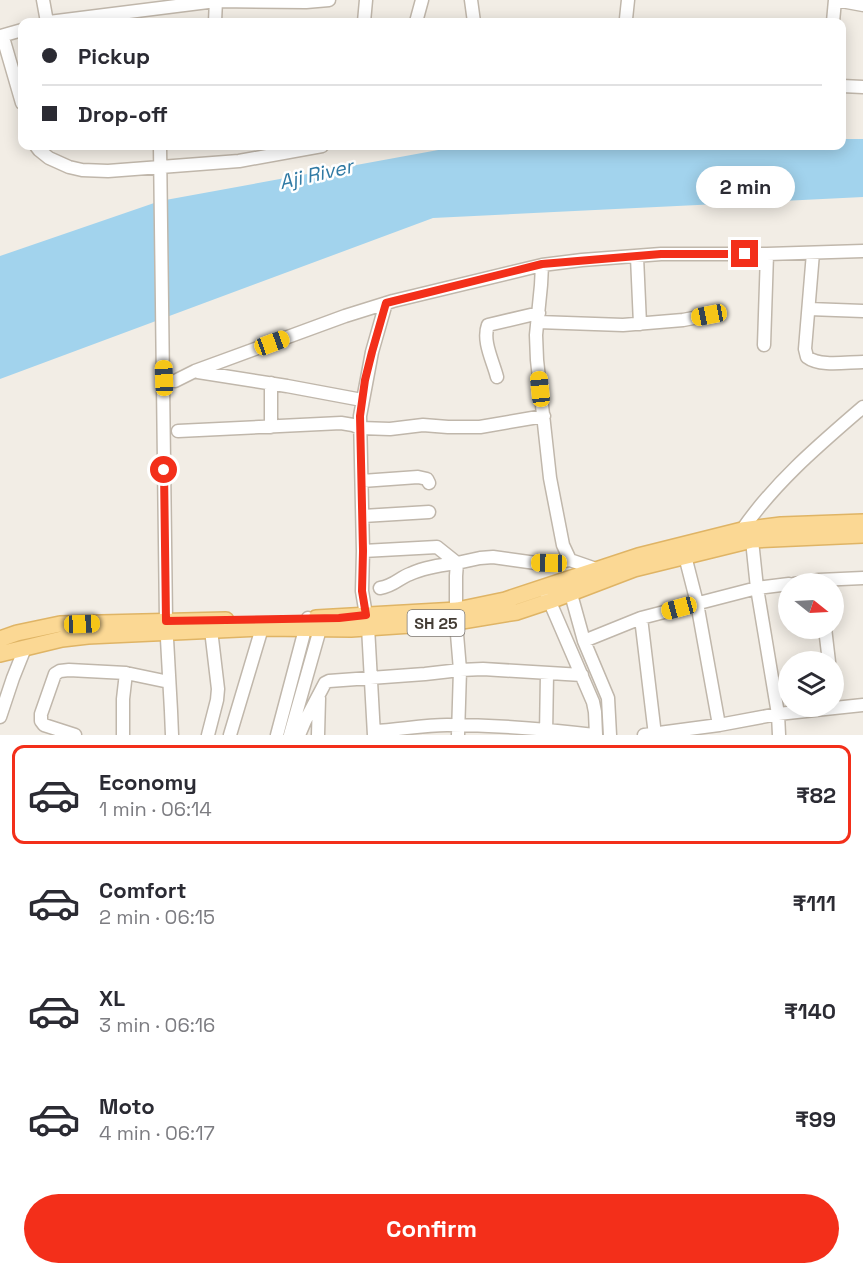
<!DOCTYPE html>
<meta charset="utf-8">
<style>
:root{--surface:#fff;--page:#f2f2f3;--text:#2b2b33;--muted:#7c7c81;--line:#e1e1e2;--accent:#f32f1a}
body{margin:0;font-family:"Space Grotesk",sans-serif;background:var(--page);color:var(--text);height:100vh;display:flex;flex-direction:column;font-size:22px;white-space:nowrap}
*{box-sizing:border-box;margin:0}
p{font-size:20px;color:var(--muted)}
.icon{flex:none;width:33px;height:33px;fill:none;stroke:currentColor;stroke-width:2;stroke-linecap:round;stroke-linejoin:round}
.map{position:relative;height:735px;overflow:hidden}
.side{display:flex;flex-direction:column;background:var(--surface);flex:1}
.side>*{flex:none}
.banner{position:absolute;left:18px;top:18px;width:828px;height:132px;border-radius:12px;box-shadow:0 3px 15px #0003;display:grid;align-content:center;height:132px;padding:0 24px;background:var(--surface)}
.needle{width:39px;rotate:108deg}
.controls{position:absolute;left:778px;top:573px;display:grid;gap:12px}
.controls a{display:grid;place-items:center;width:66px;height:66px;border-radius:50%;background:var(--surface);box-shadow:0 3px 15px #0003;font-size:30px}
.end{position:absolute;width:27px;height:27px;margin:-14px;border:8px solid #f32f1a;background:#fff;box-shadow:0 0 0 3px #fff}
.from{border-radius:50%}
.bubble{position:absolute;height:42px;border-radius:21px;background:var(--surface);box-shadow:0 3px 15px #0003;font-size:20px;font-weight:700;line-height:42px;text-align:center}
.car{position:absolute;width:18px;height:36px;margin:-18px -9px;border-radius:8px;box-shadow:0 0 4px 2px #0007;background:linear-gradient(#f5c518 24%,#345 0 40%,#f5c518 0 76%,#345 0 86%,#f5c518 0)}
.banner b{display:flex;align-items:center;gap:21px;height:57px;font-size:22px}
.banner b+b{border-top:2px solid var(--line)}
.banner i{width:15px;height:15px;background:var(--text)}
ul{padding:10px 0 0;list-style:none}
li{display:flex;align-items:center;gap:18px;height:99px;margin:0 12px 9px;padding:0 12px;border:3px solid transparent;border-radius:12px}
li div{flex:1}
li b{display:block;font-size:22px}
li em{font-style:normal;font-weight:700}
li.on{border-color:var(--accent)}
li>.icon{width:54px;height:54px;stroke-width:1.5}
.button{display:flex;gap:12px;margin-top:auto;padding:12px 24px}
.button a{flex:1;height:69px;border-radius:36px;background:var(--accent);color:#fff;font-size:24px;font-weight:700;line-height:69px;text-align:center}
.map>svg:first-child{display:block}
.water{fill:#a2d3ed}
.lines{fill:none;stroke-linecap:round;stroke-linejoin:round}
.minor-casing{stroke:#c0b7ab;stroke-width:15}
.major-casing{stroke:#dfb465;stroke-width:18}
.minor{stroke:#fff;stroke-width:12}
.major{stroke:#fbd894;stroke-width:15}
.route{stroke:#f32f1a;stroke-width:8}
.labels{text-anchor:middle;dominant-baseline:central;stroke-width:5;stroke-linejoin:round;paint-order:stroke}
.shield{fill:#fff;stroke:#7c7772;stroke-width:1.5}
.shield-label{font-size:16px;font-weight:bold;fill:#443d35}
.water-label{font-size:20px;font-style:italic;fill:#307aa4;stroke:#fff}
</style>
<div class="map">
<svg width="863" height="735" viewBox="0 0 863 735">
<rect width="100%" height="100%" fill="#f2ede5"/>
<!-- water -->
<path class="water" d="M 842,139 L 863,139 L 863,197 L 433,218 L 0,379 L 0,256 L 160,201 L 460,146 L 842,146 Z"/>
<g class="lines">
<!-- minor casing -->
<g class="minor-casing">
<path id="minor" d="M 43,0 L 47,22
M 471,0 L 474,22
M 836,0 L 863,5
M 626,19 L 628,0
M 49,22 L 216,1 L 306,2 L 329,0
M 215,22 L 216,0
M 364,22 L 366,0
M 416,22 L 422,0
M 833,22 L 835,0
M 0,36 L 4,41 L 22,103
M 1,36 L 22,30
M 842,86 L 863,87
M 36,146 L 39,150 L 49,158 L 69,167 L 82,170 L 108,171 L 239,161 L 322,146
M 160,146 L 166,621 L 171,711 L 172,735
M 813,253 L 805,349 L 807,357 C 820,367 847,362 863,362
M 637,257 L 640,324
M 542,265 L 541,285 L 536,335 L 537,360 L 550,478 L 563,545 L 570,560 L 596,569 L 598,574
M 809,309 L 863,311
M 538,322 L 623,325 L 683,320 L 709,315
M 764,345 L 767,254
M 198,372 L 287,386 L 362,400
M 497,377 C 493,361 482,341 488,325 L 539,313
M 175,381 L 195,371 L 345,316 L 393,301 L 542,265 L 582,260 L 661,254 L 767,254 L 863,251
M 271,427 L 271,383
M 178,431 L 341,423 L 353,425 L 360,428 L 390,429 L 423,425 L 448,427 L 480,427 L 544,416
M 362,481 L 418,477 L 427,479 L 429,483
M 363,516 L 429,512
M 742,530 C 775,482 819,445 863,407
M 751,531 L 757,588 L 778,714 L 779,735
M 363,551 L 437,547 L 457,563
M 685,556 L 697,603 L 719,725
M 794,584 L 819,580 L 863,578
M 569,587 L 584,641 L 608,698 L 610,735
M 380,588 C 394,586 399,578 410,574 C 425,567 442,565 457,563
M 546,593 L 593,702 L 595,712 L 596,735
M 641,618 L 655,735
M 825,628 L 829,662
M 584,641 L 641,618 L 757,588 L 789,584
M 0,717 L 13,678 L 25,648
M 374,731 C 398,730 423,725 447,725 C 497,725 546,729 594,735
M 75,735 L 44,725 L 41,721 L 41,714 L 55,674 L 60,671 L 69,670 L 126,673
M 123,735 L 123,699 L 126,673 L 169,682
M 208,735 L 217,700 L 218,689 L 211,630
M 230,735 L 262,628
M 277,735 L 308,618
M 290,735 L 322,622
M 299,735 L 305,721 L 325,683 L 329,681 L 425,674 L 460,670 L 483,669 L 582,675
M 318,735 L 319,698
M 374,735 L 368,627 L 362,591 L 363,551 L 360,416 L 372,352 L 386,303
M 458,735 L 460,670 L 456,622 L 456,576 L 457,563 L 480,558 L 493,557 L 536,563 L 549,563 L 570,560
M 546,735 L 547,674
M 644,735 L 719,725 L 778,714 L 863,705"/>
</g>
<!-- major casing -->
<g class="major-casing">
<path id="major" d="M 316,618 L 457,610 L 505,600 L 638,556 L 742,530 L 781,525 L 863,522
M 0,639 L 17,633 L 60,624 L 226,620
M 0,654 L 62,639 L 88,636 L 262,628 L 351,629 L 456,622 L 517,612 L 550,601 L 634,569 L 752,540 L 863,535"/>
</g>
<!-- minor -->
<use href="#minor" class="minor"/>
<!-- major -->
<use href="#major" class="major"/>
</g>
<g class="lines">
<!-- route -->
<path class="route" d="M 164,470 L 166,621 L 339,618 L 366,615 L 362,591 L 363,551 L 360,416 L 365,380 L 372,352 L 386,303 L 542,264 L 661,254 L 745,254"/>
</g>
<g class="labels">
<!-- shield labels -->
<rect class="shield" x="407.5" y="610" width="57" height="26" rx="4.5"/>
<g class="shield-label">
<text x="436" y="623">SH 25</text>
</g>
<!-- water labels -->
<g class="water-label">
<text transform="translate(316 174) rotate(-13)">Aji River</text>
</g>
</g>
</svg>
<div class="controls">
<a><svg class="needle" viewBox="-14 -14 28 28"><path d="M0-13l5 13h-10z" fill="#e53935"/><path d="M0 13l5-13h-10z" fill="#7c7c81"/></svg></a>
<a><svg class="icon" aria-label="layers" viewBox="0 0 24 24"><path d="M12 4l9 5-9 5-9-5zM3 14l9 5 9-5"/></svg></a>
</div>
<i class="end from" style="left:164px;top:470px"></i>
<i class="end" style="left:745px;top:254px"></i>
<div class="bubble" style="left:696px;top:166px;width:99px">2 min</div>
<i class="car" style="left:709px;top:315px;rotate:259deg"></i>
<i class="car" style="left:272px;top:343px;rotate:70deg"></i>
<i class="car" style="left:164px;top:378px;rotate:358deg"></i>
<i class="car" style="left:540px;top:389px;rotate:354deg"></i>
<i class="car" style="left:549px;top:563px;rotate:271deg"></i>
<i class="car" style="left:679px;top:608px;rotate:255deg"></i>
<i class="car" style="left:82px;top:624px;rotate:88deg"></i>
<div class="banner">
<b><i class="from"></i>Pickup</b>
<b><i></i>Drop-off</b>
</div>
</div>
<section class="side">
<ul>
<li class="on"><svg class="icon" aria-label="car" viewBox="0 0 24 24"><path d="M5 17H2v-5l4-1 3-4h7l3 4 3 1v5h-3M9 17h6M6 11h13"/><circle cx="7" cy="17" r="2"/><circle cx="17" cy="17" r="2"/></svg><div><b>Economy</b><p>1 min · 06:14</p></div><em>₹82</em></li>
<li><svg class="icon" aria-label="car" viewBox="0 0 24 24"><path d="M5 17H2v-5l4-1 3-4h7l3 4 3 1v5h-3M9 17h6M6 11h13"/><circle cx="7" cy="17" r="2"/><circle cx="17" cy="17" r="2"/></svg><div><b>Comfort</b><p>2 min · 06:15</p></div><em>₹111</em></li>
<li><svg class="icon" aria-label="car" viewBox="0 0 24 24"><path d="M5 17H2v-5l4-1 3-4h7l3 4 3 1v5h-3M9 17h6M6 11h13"/><circle cx="7" cy="17" r="2"/><circle cx="17" cy="17" r="2"/></svg><div><b>XL</b><p>3 min · 06:16</p></div><em>₹140</em></li>
<li><svg class="icon" aria-label="car" viewBox="0 0 24 24"><path d="M5 17H2v-5l4-1 3-4h7l3 4 3 1v5h-3M9 17h6M6 11h13"/><circle cx="7" cy="17" r="2"/><circle cx="17" cy="17" r="2"/></svg><div><b>Moto</b><p>4 min · 06:17</p></div><em>₹99</em></li>
</ul>
<div class="button"><a>Confirm</a></div>
</section>
